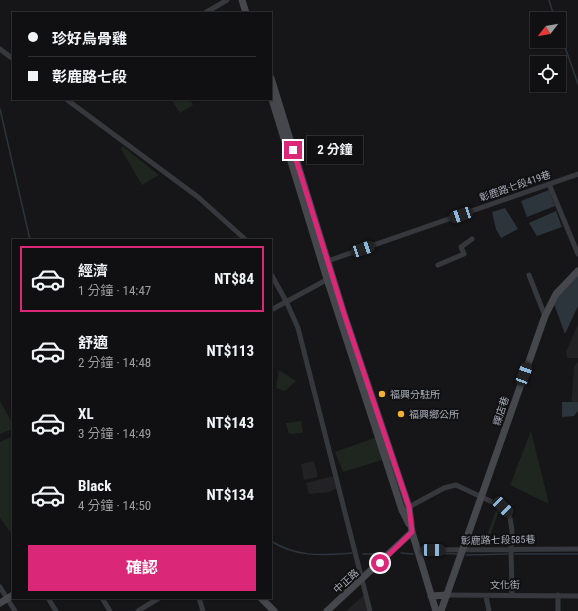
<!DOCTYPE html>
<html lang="zh-TW">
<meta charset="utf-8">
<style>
:root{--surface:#101012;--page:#19191b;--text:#f1f3f6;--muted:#9c9d9f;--line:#303032;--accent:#db2777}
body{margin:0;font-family:"Roboto Condensed","Noto Sans TC",sans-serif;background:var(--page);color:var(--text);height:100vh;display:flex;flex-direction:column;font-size:15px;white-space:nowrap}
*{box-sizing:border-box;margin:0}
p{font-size:13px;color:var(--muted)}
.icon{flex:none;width:22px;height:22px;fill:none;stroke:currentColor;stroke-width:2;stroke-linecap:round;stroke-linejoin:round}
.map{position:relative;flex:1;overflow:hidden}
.drawer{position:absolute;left:12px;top:239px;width:260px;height:360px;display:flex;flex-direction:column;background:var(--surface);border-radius:0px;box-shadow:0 1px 3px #0004,0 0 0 1px var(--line)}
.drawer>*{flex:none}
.banner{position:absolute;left:12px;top:12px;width:260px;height:88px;border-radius:0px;box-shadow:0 1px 3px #0004,0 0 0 1px var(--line);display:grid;align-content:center;height:88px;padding:0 16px;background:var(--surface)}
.needle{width:26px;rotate:239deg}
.tools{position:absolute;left:530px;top:12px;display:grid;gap:8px}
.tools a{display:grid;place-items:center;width:36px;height:36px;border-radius:0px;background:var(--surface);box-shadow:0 1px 3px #0004,0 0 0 1px var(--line);font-size:20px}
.end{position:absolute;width:18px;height:18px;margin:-9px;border:5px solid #db2777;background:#fff;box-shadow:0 0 0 2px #fff}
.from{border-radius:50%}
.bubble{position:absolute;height:28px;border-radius:0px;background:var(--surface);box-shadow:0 1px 3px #0004,0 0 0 1px var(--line);font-size:13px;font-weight:700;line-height:28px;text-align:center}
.car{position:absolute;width:12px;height:24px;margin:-12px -6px;border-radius:5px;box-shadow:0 0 3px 1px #0007;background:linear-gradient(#222 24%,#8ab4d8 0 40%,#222 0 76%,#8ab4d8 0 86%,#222 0)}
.banner b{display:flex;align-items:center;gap:14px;height:38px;font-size:15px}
.banner b+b{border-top:1px solid var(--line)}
.banner i{width:10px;height:10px;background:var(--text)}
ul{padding:7px 0 0;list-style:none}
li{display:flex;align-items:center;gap:12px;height:66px;margin:0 8px 6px;padding:0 8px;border:2px solid transparent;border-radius:0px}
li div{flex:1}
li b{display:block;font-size:15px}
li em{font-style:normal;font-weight:700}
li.active{border-color:var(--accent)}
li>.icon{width:36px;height:36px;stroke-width:1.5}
.action{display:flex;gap:8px;margin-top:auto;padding:8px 16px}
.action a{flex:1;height:46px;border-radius:0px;background:var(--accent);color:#fff;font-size:16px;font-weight:700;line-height:46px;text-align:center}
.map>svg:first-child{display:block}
.built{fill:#222225}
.green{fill:#1e261f}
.water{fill:#2c353c}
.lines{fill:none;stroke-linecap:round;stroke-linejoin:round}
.stream{stroke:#2c353c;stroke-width:1.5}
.street{stroke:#37383d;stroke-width:5}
.secondary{stroke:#45474d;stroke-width:7}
.route{stroke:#db2777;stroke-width:5}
.poi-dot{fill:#f2b134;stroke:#111113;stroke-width:1.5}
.labels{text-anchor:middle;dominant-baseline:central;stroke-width:4;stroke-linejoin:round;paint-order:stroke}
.street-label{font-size:10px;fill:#a8adb8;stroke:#111113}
.poi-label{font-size:10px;fill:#a8adb8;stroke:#111113;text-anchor:start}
</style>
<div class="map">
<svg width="578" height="611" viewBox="0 0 578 611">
<rect width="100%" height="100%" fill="#161618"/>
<!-- built -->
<path class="built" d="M 578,324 L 578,358 L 567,358 L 566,352 Z
M 578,362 L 578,408 L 571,408 L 574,366 Z
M 314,461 L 318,477 L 304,480 L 301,464 Z
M 333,476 L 336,488 L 330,492 L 309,494 L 306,483 Z
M 364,595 L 368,611 L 346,611 Z"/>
<!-- green -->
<path class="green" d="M 171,99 L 190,99 L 193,105 L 180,113 Z
M 122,146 L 159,175 L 142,185 L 121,149 Z
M 279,370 L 296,381 L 285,391 L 276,388 Z
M 0,401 L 13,425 L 13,429 L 0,434 Z
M 301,421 L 303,433 L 289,434 L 286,423 Z
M 531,431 L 549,504 L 510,485 Z
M 13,436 L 13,536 L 0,518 L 0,442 Z
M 377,437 L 385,459 L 343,472 L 335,452 Z
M 496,510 L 499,511 L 487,544 L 484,543 Z"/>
<!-- water -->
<path class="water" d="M 549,190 L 555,206 L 527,217 L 521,201 Z
M 505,208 L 518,229 L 501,238 L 496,229 L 492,212 Z
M 556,211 L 562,227 L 537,236 L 529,223 Z
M 578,276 L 578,306 L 565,334 L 554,304 L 558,296 Z
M 562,402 L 578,402 L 578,411 L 574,416 L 562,417 Z"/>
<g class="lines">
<!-- stream -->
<path class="stream" d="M 549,0 L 555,19
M 559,30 L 578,84
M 0,109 L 30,240
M 271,541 C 298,558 322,555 352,553
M 401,553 L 413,554
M 429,553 L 458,554
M 363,554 L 379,554
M 515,554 L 578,554
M 466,555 L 508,554"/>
<!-- street -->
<path class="street" d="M 205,13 L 227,0
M 0,49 L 13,59
M 66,99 L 198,197 L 246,240
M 549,184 L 578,254
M 325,262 L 578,174
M 438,265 L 464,254 L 461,247 L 472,239
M 271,274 L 286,301 L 298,328 L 370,611
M 529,275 L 545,316
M 271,310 L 330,278
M 407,508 L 444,488 L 456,485 L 503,507 L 509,513 L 512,530 L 511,549 L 512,595
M 418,550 L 578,549
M 0,587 L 15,611
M 447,595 L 578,596
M 558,595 L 558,611
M 486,596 L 489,611
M 48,598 L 56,611
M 102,598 L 110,611
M 199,598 L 203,611
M 138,611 L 159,598"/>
<!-- secondary -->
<path class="secondary" d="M 242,0 L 246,13
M 271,78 L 344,314 L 409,507 L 412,532 L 436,611
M 271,96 L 327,279 L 402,510 L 409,524
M 431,596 L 447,595
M 261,598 L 274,611
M 0,603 L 13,595
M 327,611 L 412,532
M 441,611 L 545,316 L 556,294 L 578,271"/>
</g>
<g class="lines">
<!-- route -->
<path class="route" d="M 293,150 L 344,314 L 409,507 L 412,532 L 380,563"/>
</g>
<!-- markers -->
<g class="poi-dot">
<circle cx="382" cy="394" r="4"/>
<circle cx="401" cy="414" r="4"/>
</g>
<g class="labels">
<!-- street labels -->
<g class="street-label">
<text transform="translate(515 186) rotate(-19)">彰鹿路七段419巷</text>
<text transform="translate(501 411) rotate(-72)">粿店巷</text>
<text transform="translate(498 540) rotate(-1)">彰鹿路七段585巷</text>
<text transform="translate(346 581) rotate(-42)">中正路</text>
<text transform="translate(505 585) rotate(-1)">文化街</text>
</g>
<!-- poi labels -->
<g class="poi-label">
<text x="390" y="394">福興分駐所</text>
<text x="409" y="414">福興鄉公所</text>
</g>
</g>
</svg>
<div class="tools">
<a><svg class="needle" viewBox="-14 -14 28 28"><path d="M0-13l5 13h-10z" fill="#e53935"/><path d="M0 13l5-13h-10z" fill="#9c9d9f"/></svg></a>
<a><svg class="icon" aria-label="locate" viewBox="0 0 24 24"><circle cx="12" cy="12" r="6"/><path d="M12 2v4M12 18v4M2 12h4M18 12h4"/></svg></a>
</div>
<i class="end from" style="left:380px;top:563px"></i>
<i class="end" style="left:293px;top:150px"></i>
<div class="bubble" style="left:307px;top:136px;width:56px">2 分鐘</div>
<i class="car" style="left:461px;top:215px;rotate:251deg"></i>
<i class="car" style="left:363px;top:249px;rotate:71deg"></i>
<i class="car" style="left:524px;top:374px;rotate:20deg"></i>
<i class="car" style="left:503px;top:507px;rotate:135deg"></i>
<i class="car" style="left:433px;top:550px;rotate:90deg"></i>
<div class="banner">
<b><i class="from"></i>珍好烏骨雞</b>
<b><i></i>彰鹿路七段</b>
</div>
<section class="drawer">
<ul>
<li class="active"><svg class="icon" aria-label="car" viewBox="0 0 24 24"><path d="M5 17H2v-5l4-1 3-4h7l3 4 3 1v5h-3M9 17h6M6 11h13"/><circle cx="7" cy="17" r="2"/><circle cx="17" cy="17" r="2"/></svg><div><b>經濟</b><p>1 分鐘 · 14:47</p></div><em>NT$84</em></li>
<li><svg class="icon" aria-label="car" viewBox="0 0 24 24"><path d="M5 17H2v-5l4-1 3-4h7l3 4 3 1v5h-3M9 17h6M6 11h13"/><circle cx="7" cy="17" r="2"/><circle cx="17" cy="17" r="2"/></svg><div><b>舒適</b><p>2 分鐘 · 14:48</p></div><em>NT$113</em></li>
<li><svg class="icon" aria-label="car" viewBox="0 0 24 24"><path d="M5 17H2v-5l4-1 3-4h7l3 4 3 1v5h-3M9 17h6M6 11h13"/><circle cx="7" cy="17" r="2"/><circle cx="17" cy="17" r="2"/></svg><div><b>XL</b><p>3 分鐘 · 14:49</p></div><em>NT$143</em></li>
<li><svg class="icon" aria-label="car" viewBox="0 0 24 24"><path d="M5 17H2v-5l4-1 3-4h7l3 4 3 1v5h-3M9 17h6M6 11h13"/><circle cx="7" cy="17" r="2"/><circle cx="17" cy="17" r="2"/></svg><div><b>Black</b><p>4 分鐘 · 14:50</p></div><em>NT$134</em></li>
</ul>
<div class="action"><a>確認</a></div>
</section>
</div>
